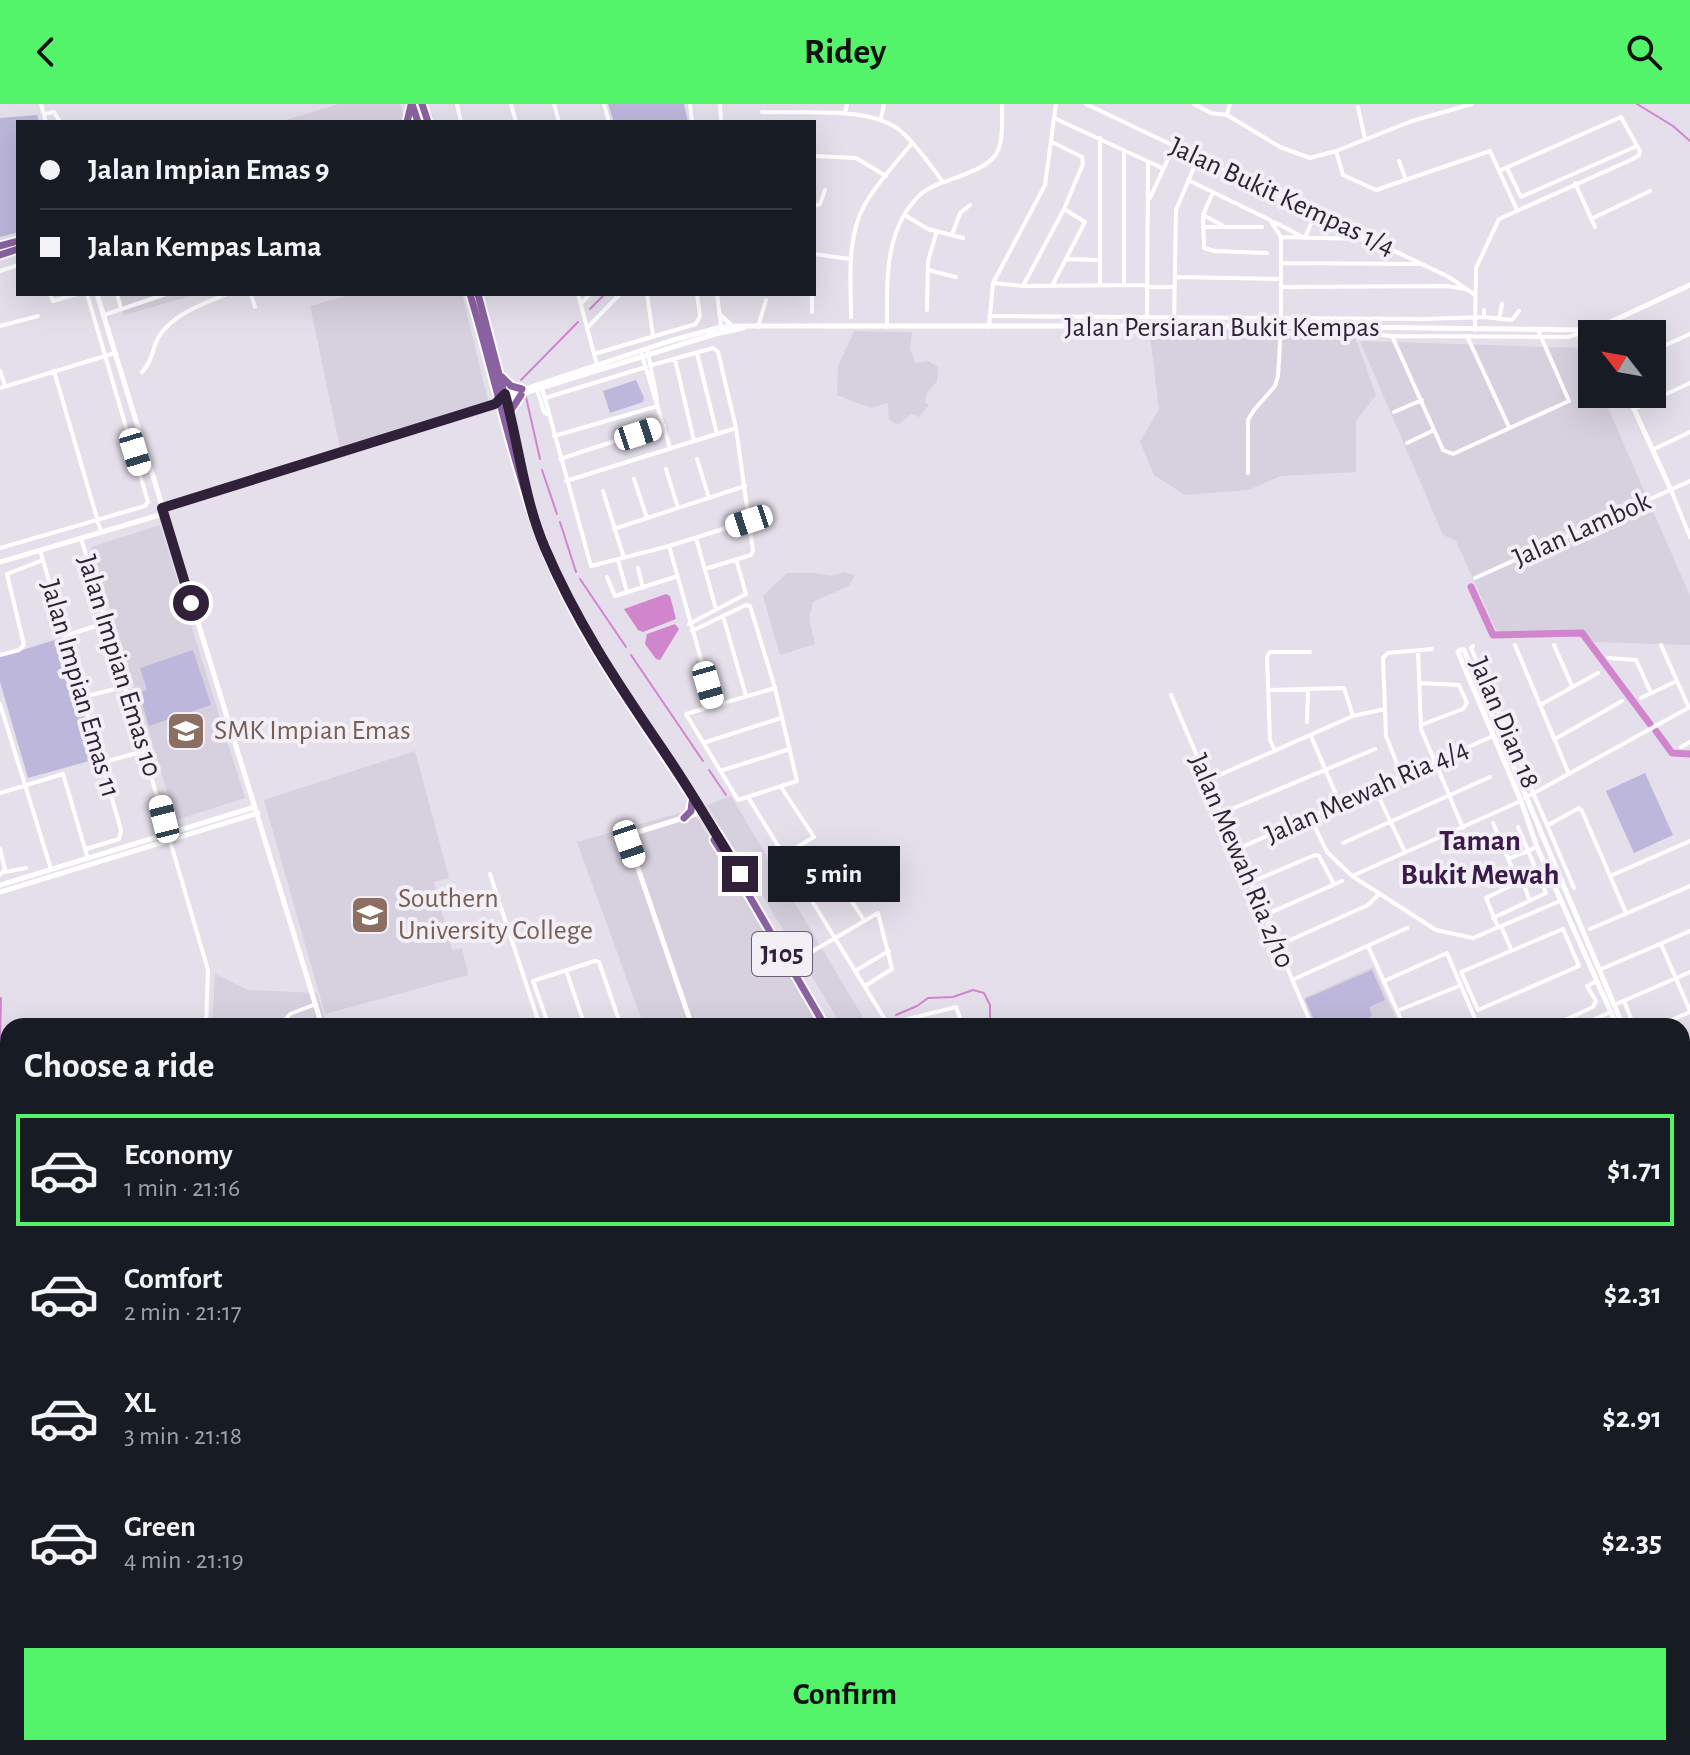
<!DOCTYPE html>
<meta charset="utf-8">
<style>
:root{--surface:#171b24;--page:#20242c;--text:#f1f3f6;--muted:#9ea1a6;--line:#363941;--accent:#53f46a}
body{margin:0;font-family:"Alegreya Sans",sans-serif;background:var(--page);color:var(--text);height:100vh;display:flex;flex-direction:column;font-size:30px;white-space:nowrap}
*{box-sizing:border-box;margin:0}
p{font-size:26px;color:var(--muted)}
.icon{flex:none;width:44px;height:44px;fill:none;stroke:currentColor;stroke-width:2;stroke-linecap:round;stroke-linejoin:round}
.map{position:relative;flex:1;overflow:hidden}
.side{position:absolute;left:0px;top:914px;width:1690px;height:738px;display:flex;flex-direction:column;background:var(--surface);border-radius:24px 24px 0 0;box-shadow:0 8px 32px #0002}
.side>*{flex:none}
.guide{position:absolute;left:16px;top:16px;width:800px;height:176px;border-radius:0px;box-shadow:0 8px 32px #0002;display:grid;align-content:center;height:176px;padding:0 24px;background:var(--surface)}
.needle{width:52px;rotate:301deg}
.controls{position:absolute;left:1578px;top:216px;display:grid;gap:16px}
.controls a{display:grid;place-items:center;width:88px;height:88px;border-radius:0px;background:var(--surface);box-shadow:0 8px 32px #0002;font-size:40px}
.end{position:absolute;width:36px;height:36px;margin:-18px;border:10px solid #31203a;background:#fff;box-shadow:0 0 0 4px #fff}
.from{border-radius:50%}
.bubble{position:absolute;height:56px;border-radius:0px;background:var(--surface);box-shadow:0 8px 32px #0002;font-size:26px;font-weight:600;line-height:56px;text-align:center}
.car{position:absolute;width:24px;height:48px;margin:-24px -12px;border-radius:10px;box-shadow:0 0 6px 2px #0007;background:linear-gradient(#fff 24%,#345 0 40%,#fff 0 76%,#345 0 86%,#fff 0)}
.guide b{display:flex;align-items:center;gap:28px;height:76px;font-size:30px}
.guide b+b{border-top:2px solid var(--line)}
.guide i{width:20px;height:20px;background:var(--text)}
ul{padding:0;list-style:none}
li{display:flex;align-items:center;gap:24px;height:112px;margin:0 16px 12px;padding:0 8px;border:4px solid transparent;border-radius:0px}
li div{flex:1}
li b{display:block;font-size:30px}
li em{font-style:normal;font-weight:600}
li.selected{border-color:var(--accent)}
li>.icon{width:72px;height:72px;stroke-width:1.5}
h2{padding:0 24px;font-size:36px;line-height:96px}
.primary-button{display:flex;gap:16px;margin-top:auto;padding:16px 24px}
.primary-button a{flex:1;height:92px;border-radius:0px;background:var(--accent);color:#111;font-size:32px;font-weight:600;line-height:92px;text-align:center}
header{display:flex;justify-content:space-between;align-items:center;height:104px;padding:0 24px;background:var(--accent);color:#111;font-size:36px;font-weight:600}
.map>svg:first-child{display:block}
.built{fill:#d7d0de}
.green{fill:#bdb7dc}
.water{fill:#d185cd}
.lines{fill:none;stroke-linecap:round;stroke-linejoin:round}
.stream{stroke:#d185cd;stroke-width:2}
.river{stroke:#d185cd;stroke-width:7}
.primary-casing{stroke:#fff;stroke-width:11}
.trunk-casing{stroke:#fff;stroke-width:12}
.minor{stroke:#fff;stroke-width:4}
.tertiary{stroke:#fff;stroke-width:5}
.primary{stroke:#8b62a1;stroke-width:7}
.trunk{stroke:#704684;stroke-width:8}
.rail{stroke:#6c5a76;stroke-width:2;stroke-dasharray:16 8;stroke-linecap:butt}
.route{stroke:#31203a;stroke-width:10}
.labels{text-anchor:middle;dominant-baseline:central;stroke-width:8;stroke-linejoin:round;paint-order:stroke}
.shield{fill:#f2eff7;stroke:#6b5e73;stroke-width:2}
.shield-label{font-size:26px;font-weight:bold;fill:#31203a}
.street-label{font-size:28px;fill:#31203a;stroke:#f2eff7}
.education-label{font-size:28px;fill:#785e54;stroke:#f2eff7;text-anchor:start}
.neighbourhood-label{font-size:30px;font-weight:bold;fill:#3c1b4c;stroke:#f2eff7}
</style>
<header><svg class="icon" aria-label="back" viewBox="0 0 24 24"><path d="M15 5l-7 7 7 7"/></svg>Ridey<svg class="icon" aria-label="search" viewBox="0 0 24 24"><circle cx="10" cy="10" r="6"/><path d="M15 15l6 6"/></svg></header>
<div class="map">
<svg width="1690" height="1651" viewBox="0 0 1690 1651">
<rect width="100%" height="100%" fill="#e4dfea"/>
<!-- built -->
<path class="built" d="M 339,0 L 400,0 L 405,18 L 279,18 Z
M 117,190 L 198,190 L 124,211 Z
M 353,190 L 462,190 L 490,304 L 342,353 L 310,202 Z
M 1149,223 L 1281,223 L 1355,233 L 1376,291 L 1356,317 L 1356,368 L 1281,372 L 1248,386 L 1185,391 L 1154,371 L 1140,338 L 1159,305 Z
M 854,227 L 912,228 L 910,244 L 915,259 L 928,257 L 938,263 L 937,277 L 927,289 L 925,298 L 929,301 L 919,313 L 911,310 L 898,321 L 889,315 L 888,299 L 871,304 L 837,291 L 838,262 Z
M 1360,237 L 1582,244 L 1592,266 L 1592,290 L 1602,290 L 1690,492 L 1690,541 L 1593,538 L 1584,527 L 1497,528 L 1456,437 L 1443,431 Z
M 160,421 L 245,694 L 176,716 L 91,443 Z
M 844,468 L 855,471 L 849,482 L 813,498 L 809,515 L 815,540 L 780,551 L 763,492 L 787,469 L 815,469 L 831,472 Z
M 415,647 L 449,774 L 434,778 L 452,846 L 462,844 L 468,871 L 325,910 L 264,696 Z
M 731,692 L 868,922 L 842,922 L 707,701 Z
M 690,706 L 699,717 L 824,922 L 644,922 L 577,738 Z
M 1373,863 L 1399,922 L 1315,922 L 1304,894 Z
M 215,870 L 248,886 L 317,889 L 327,922 L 212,922 Z
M 3,1113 L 8,1114 L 8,1260 L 0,1262 Z
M 8,1499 L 8,1644 L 155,1644 L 123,1651 L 0,1651 L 0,1501 Z"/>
<!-- green -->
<path class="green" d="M 608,0 L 684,0 L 688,18 L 614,18 Z
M 37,11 L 39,18 L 18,18 L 18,128 L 0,133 L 0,14 Z
M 636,276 L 644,294 L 643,298 L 610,309 L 603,287 Z
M 61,534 L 96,655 L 28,674 L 0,578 L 0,553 Z
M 193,546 L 211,601 L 149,622 L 139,589 L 147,586 L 140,564 Z
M 1645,669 L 1673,731 L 1634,749 L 1606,687 Z
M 1372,866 L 1385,896 L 1369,903 L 1372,912 L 1350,922 L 1317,922 L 1305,895 Z"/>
<!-- water -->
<path class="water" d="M 666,490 L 670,492 L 676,515 L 643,528 L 638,526 L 624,505 Z
M 675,520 L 679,525 L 660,556 L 656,555 L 645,540 L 647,530 Z
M 1527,1644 L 1622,1644 L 1649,1651 L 1556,1651 Z"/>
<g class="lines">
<!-- stream -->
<path class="stream" d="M 1637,0 L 1673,22 L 1690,37
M 590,205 L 605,190
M 521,276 L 578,218
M 526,293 L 540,355
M 542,366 L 557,410
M 560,418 L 576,468
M 580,475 L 626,543
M 631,551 L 703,657
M 709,666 L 726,691
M 896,911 L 917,902 L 928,894 L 953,893 L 973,886 L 984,889 L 990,901 L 990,922
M 0,934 L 1,894
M 0,1374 L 8,1417"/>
<!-- river -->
<path class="river" d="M 1471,483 L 1493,531 L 1582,529 L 1650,620
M 1656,627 L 1672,649 L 1690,650
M 987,1644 L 992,1651
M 1527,1644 L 1556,1651
M 1622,1644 L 1649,1651"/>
<!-- primary casing -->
<g class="primary-casing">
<path id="primary" d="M 412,0 L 418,18
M 422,0 L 428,18
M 407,18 L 411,1
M 0,142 L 18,137
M 0,151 L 18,145
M 470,190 C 501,292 520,403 569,497 C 605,568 653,632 696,699 C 709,719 738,754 741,778
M 478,190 L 506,297
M 502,273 L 511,282 L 522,285
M 509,309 L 521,291
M 684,714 L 691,707 L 692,698
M 714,736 L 733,766
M 740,776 L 825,922
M 785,851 L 793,855 L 801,854 L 797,860 L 797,871
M 70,1644 L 74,1651
M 1035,1644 L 1035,1651
M 1040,1644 L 1041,1651
M 65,1651 L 65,1648
M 155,1651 L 185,1644
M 234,1651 L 251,1644"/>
</g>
<!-- trunk casing -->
<g class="trunk-casing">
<path id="trunk" d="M 1682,1230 L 1690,1230
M 1682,1240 L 1690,1239
M 183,1651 L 209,1644
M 216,1651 L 235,1644"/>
</g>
<!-- minor -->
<path class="minor" d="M 41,0 L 46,18
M 457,0 L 461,18
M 511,0 L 516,18
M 554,0 L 559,18
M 604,0 L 609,18
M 690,0 L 692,18
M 720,0 L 721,18
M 1086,0 L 1449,173 L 1475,191
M 1194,0 L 1211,9 L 1227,11 L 1280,43 L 1310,54 L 1336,47 L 1412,17 L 1472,0
M 1358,3 L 1365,35
M 762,8 C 802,10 873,1 903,29 C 918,43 931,62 943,78
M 845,9 L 847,0
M 44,10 L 54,8 L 60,18
M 1227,11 L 1230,0
M 881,14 L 884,0
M 1054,14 L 1162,64
M 1336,47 L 1343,71 L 1376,86 L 1490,47 L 1517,106
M 814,52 L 856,54 L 886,72
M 1399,57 L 1406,76
M 1507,64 L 1521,93 L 1637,42
M 1188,76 L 1270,116 L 1281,133 L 1281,223 L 1278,272 L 1275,282 L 1254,306 L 1248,316 L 1248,369
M 1575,79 L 1595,123
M 1213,88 L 1203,111 L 1204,144 L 1215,147 L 1267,149
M 1150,94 L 1174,42
M 814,102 L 820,100 L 825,86
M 1203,111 L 1222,121
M 906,112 L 928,125 L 963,134
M 1591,115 L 1650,87
M 1274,118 L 1305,134 L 1315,110
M 1203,123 L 1262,123
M 952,131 L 960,109 L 970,101
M 1281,133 L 1363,135
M 814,150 L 850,155
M 1066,155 L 1099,156
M 1281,159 L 1419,160
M 928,166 L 956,173
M 0,167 L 18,161
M 1175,173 L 1280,175
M 993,179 L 1023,182 L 1147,181
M 1100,181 L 1100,34
M 1124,181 L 1124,46
M 1023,182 L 1064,105 L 1083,60 L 1082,53 L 1052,38
M 1052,182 L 1085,118 L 1064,105
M 1147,183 L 1174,183
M 1282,183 L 1447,182 L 1465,185
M 50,190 L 53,197 L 77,190
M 117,190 L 121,204
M 251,190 L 255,203
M 578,190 L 597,261
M 647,190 L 653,232
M 717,190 L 722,229
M 812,190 L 812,208
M 581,200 L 590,190
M 927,206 L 928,157 L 937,127
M 104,211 L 166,190
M 989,212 L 1426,215 L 1484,213 L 1484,206
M 851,213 C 851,176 846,134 865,100 C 878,78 896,59 912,39
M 1147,213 L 1148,58
M 1484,213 L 1512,216 L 1519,207
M 1499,215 L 1502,200
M 0,222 L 38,212
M 1174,222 L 1176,106 L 1198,54
M 758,223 L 766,196
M 887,223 C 887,176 884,123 922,89 C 930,83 940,79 950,76 C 1000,57 1003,55 1002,0
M 989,223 L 993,179 L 1045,81 L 1056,0
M 587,224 L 620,190
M 1357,225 L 1370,230 L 1392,232 L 1568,233 L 1591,226
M 1475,226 L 1476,164 L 1499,115 L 1633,55 L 1639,51 L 1640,47 L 1621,13 L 1501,66
M 1392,232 L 1443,346 L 1453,350 L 1569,297 L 1538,226
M 1467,232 L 1509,323
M 647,244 L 657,296
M 1652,247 L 1690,230
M 697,249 L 717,330
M 594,250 L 696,220 L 700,212 L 697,190
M 642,251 L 670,344
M 675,255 L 694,337
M 652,261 L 713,244 L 718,248 L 736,324 L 753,447 L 751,451 L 705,465
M 0,267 L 5,282
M 54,267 L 101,428
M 142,268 C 152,258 152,246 158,234 C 172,210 203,200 227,190
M 0,284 L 115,249
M 542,284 L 591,462 L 669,442 L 749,417
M 537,285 L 544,308 L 547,310
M 545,294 L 646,263
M 1634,305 L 1690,279
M 1394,308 L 1422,296
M 554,332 L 658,302
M 1407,339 L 1434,326
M 1652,346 L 1690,328
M 560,355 L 664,321
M 697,355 L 709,394
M 666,365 L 678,404
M 634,375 L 647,414
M 566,377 L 736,324
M 1671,386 L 1690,433
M 603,387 L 624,454
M 162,404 L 499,297
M 614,425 L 745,382
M 81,434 L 208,866 L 206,922
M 696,434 L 716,505
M 669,442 L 714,601
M 0,444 L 145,402 L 148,398 L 87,190
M 40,446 L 121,726 L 119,735 L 86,745
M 618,456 L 627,488
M 638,464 L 643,484
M 607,473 L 615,492 L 675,473
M 1475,474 L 1690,377
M 723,512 L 746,592
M 689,520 L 746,490 L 736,455
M 692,527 L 746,501 L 750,502 L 775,584 L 797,677 L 738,696 L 686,610 L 775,584
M 65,532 L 105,519
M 1515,541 L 1569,670
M 1554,541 L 1572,582
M 1661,541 L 1689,604
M 1473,542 L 1471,544 L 1574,784
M 1418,547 L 1421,625 L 1463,724
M 0,551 L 19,546 L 24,541 L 7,470 L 43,456
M 1608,554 L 1636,556 L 1651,589
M 1420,579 L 1459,581 L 1467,599 L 1463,605 L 1421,621
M 1270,586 L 1344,584 L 1353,612
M 1171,591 L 1312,922
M 83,593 L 123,583
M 1641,594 L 1677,577
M 0,600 L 51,765
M 1540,601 L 1598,569
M 1307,618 L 1308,585
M 1311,632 L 1340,700
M 1555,635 L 1622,597
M 703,639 L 781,614
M 1681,643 L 1690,638
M 1275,647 L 1270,636 L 1267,553 L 1270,548 L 1310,548
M 101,659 L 144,647
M 720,667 L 790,645
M 1402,672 L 1386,632 L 1383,554 L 1388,549 L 1432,545
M 1206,677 L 1353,612 L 1385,605
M 781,683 L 814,733 L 784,751
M 1375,685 L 1405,748
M 0,689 L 63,670 L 88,755
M 748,693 L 889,922
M 1525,694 L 1690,603
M 1220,710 L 1375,645
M 1310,713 L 1327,748 L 1352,772 L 1436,826 L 1473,834 L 1560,797
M 1493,719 L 1518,778 L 1486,794 L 1498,823
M 1548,721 L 1579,704 L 1582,707 L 1626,809
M 1343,739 L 1490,673
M 0,745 L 5,765 L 0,771
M 1235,746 L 1493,632
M 1510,754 L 1537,743
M 5,768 L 26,764
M 490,770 L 540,922
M 1352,772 L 1521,697
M 1610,772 L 1690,737
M 1518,778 L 1523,779 L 1530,797
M 1249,779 L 1315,751 L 1319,752 L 1334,780
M 845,787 L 864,816
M 1265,811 L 1342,777
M 1493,814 L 1546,789 L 1518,723
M 1501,822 L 1511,845
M 1563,825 L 1579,862 L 1478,906 L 1461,868 Z
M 1590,825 L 1690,782
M 1661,840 L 1690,907
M 1277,842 L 1368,801 L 1379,790
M 1368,842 L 1404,922
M 801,854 L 878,809 L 892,865 L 865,882
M 566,866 L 585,922
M 1599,866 L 1690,827
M 855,867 L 889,847
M 1292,876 L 1407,824
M 1384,877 L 1447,849 L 1478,922
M 1624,897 L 1634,922
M 1614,901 L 1690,868
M 1397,907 L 1459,882
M 888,920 L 956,903 L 963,922
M 1662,920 L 1690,908
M 280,922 L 290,910 L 316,900
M 549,922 L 533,877 L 595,857 L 599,858 L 621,922
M 1460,922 L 1475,916
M 1552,922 L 1593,903 L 1596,897 L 1587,882 L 1597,877
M 1579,922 L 1611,908
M 1682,952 L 1690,948
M 1682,1030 L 1690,1027
M 0,1106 L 8,1108
M 8,1133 L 3,1136 L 2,1163 L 8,1166
M 0,1203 L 2,1199 L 8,1200
M 0,1231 L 8,1233
M 1682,1292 L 1690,1289
M 1682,1334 L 1690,1330
M 0,1340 L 8,1383
M 1689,1348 C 1677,1362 1686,1379 1690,1395
M 0,1537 L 8,1535
M 0,1560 L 8,1588
M 0,1624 L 8,1617
M 0,1625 L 8,1624
M 81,1644 L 84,1651
M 967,1644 L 976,1651
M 57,1651 L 57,1644
M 96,1651 L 131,1644
M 942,1651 L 948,1644"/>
<!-- tertiary -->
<path class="tertiary" d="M 97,190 L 322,922
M 720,211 L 731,221
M 1627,290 L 1671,386
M 504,292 L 670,237 L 721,223 L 739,222 L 1260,222 L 1582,226 L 1604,221 L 1690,181
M 505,295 L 715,230 L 744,224
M 0,458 L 163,410
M 0,781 L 255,703
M 0,788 L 258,709
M 692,922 L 628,735 L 632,730 L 702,708
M 1617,922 L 1537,743 L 1521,697 L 1458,548 L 1460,546 L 1464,546 L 1623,922
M 1682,1061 L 1690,1081
M 1682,1084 L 1690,1104
M 1682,1104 L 1690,1111
M 1682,1340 L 1690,1337
M 1682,1350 L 1690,1347
M 467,1644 L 524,1651
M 639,1644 L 642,1651
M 256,1651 L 274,1644
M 600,1651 L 612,1644"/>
<!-- primary -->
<use href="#primary" class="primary"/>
<!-- trunk -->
<use href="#trunk" class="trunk"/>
<!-- rail -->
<path class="rail" d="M 0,1282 L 8,1280
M 1067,1644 L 1070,1651"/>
</g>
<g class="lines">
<!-- route -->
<path class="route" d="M 191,499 L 162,404 L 495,300 L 505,290 C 519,342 524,395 545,444 C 575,515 616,577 659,640 C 688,682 714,726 740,770"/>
</g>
<!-- icons -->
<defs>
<g id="school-square" transform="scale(2)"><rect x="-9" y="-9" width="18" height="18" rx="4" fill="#8d6e63" stroke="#f2eff7"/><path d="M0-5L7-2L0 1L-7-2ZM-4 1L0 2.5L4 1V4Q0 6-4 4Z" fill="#fff"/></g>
<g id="university-square" transform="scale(2)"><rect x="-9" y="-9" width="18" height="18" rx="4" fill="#8d6e63" stroke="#f2eff7"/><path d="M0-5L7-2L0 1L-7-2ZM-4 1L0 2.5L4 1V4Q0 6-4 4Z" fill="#fff"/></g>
</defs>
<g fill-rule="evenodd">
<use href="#school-square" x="186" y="627"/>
<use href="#university-square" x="370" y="811"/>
</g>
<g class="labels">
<!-- shield labels -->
<rect class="shield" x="752" y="828" width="60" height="44" rx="6"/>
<g class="shield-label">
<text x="782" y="850">J105</text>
</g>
<!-- street labels -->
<g class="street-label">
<text transform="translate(1282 93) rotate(25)">Jalan Bukit Kempas 1/4</text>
<text x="1222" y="224">Jalan Persiaran Bukit Kempas</text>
<text transform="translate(1582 426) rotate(-24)">Jalan Lambok</text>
<text transform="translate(119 562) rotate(73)">Jalan Impian Emas 10</text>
<text transform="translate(80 585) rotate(74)">Jalan Impian Emas 11</text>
<text transform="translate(1504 619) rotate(67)">Jalan Dian 18</text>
<text transform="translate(1367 688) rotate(-24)">Jalan Mewah Ria 4/4</text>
<text transform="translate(1241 757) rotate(67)">Jalan Mewah Ria 2/10</text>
</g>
<!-- education labels -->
<g class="education-label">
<text x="214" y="627">SMK Impian Emas</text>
<text x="398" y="795">Southern<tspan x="398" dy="32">University College</tspan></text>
</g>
<!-- neighbourhood labels -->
<g class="neighbourhood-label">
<text x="1480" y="737">Taman<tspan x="1480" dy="34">Bukit Mewah</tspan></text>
</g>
</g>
</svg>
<div class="controls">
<a><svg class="needle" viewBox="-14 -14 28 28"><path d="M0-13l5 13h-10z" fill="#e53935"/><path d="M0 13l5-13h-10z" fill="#9ea1a6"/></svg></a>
</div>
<i class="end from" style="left:191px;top:499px"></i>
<i class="end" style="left:740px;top:770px"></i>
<div class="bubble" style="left:768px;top:742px;width:132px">5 min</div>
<i class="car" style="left:638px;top:330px;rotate:72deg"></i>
<i class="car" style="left:135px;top:348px;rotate:163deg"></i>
<i class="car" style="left:749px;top:417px;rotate:252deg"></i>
<i class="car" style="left:708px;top:581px;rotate:164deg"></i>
<i class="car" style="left:164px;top:715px;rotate:346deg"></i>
<i class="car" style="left:629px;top:740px;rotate:161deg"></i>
<div class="guide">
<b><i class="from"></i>Jalan Impian Emas 9</b>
<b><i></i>Jalan Kempas Lama</b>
</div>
<section class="side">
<h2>Choose a ride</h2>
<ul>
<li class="selected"><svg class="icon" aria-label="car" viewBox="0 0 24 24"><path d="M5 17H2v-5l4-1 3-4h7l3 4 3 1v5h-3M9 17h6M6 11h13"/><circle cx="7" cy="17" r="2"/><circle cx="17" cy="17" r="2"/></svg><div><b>Economy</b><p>1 min · 21:16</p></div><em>$1.71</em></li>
<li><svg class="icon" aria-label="car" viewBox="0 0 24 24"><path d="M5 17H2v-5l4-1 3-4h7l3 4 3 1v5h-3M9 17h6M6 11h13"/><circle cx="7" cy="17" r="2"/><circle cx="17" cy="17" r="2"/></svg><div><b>Comfort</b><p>2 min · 21:17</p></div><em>$2.31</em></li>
<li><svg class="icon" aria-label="car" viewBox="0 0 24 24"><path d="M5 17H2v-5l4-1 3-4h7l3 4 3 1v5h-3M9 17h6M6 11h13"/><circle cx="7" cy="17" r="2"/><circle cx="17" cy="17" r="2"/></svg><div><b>XL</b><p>3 min · 21:18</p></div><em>$2.91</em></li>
<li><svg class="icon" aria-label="car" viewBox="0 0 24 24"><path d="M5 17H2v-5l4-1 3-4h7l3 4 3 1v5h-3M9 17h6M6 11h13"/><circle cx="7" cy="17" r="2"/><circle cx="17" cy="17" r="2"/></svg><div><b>Green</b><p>4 min · 21:19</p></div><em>$2.35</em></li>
</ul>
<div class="primary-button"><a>Confirm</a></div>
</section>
</div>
